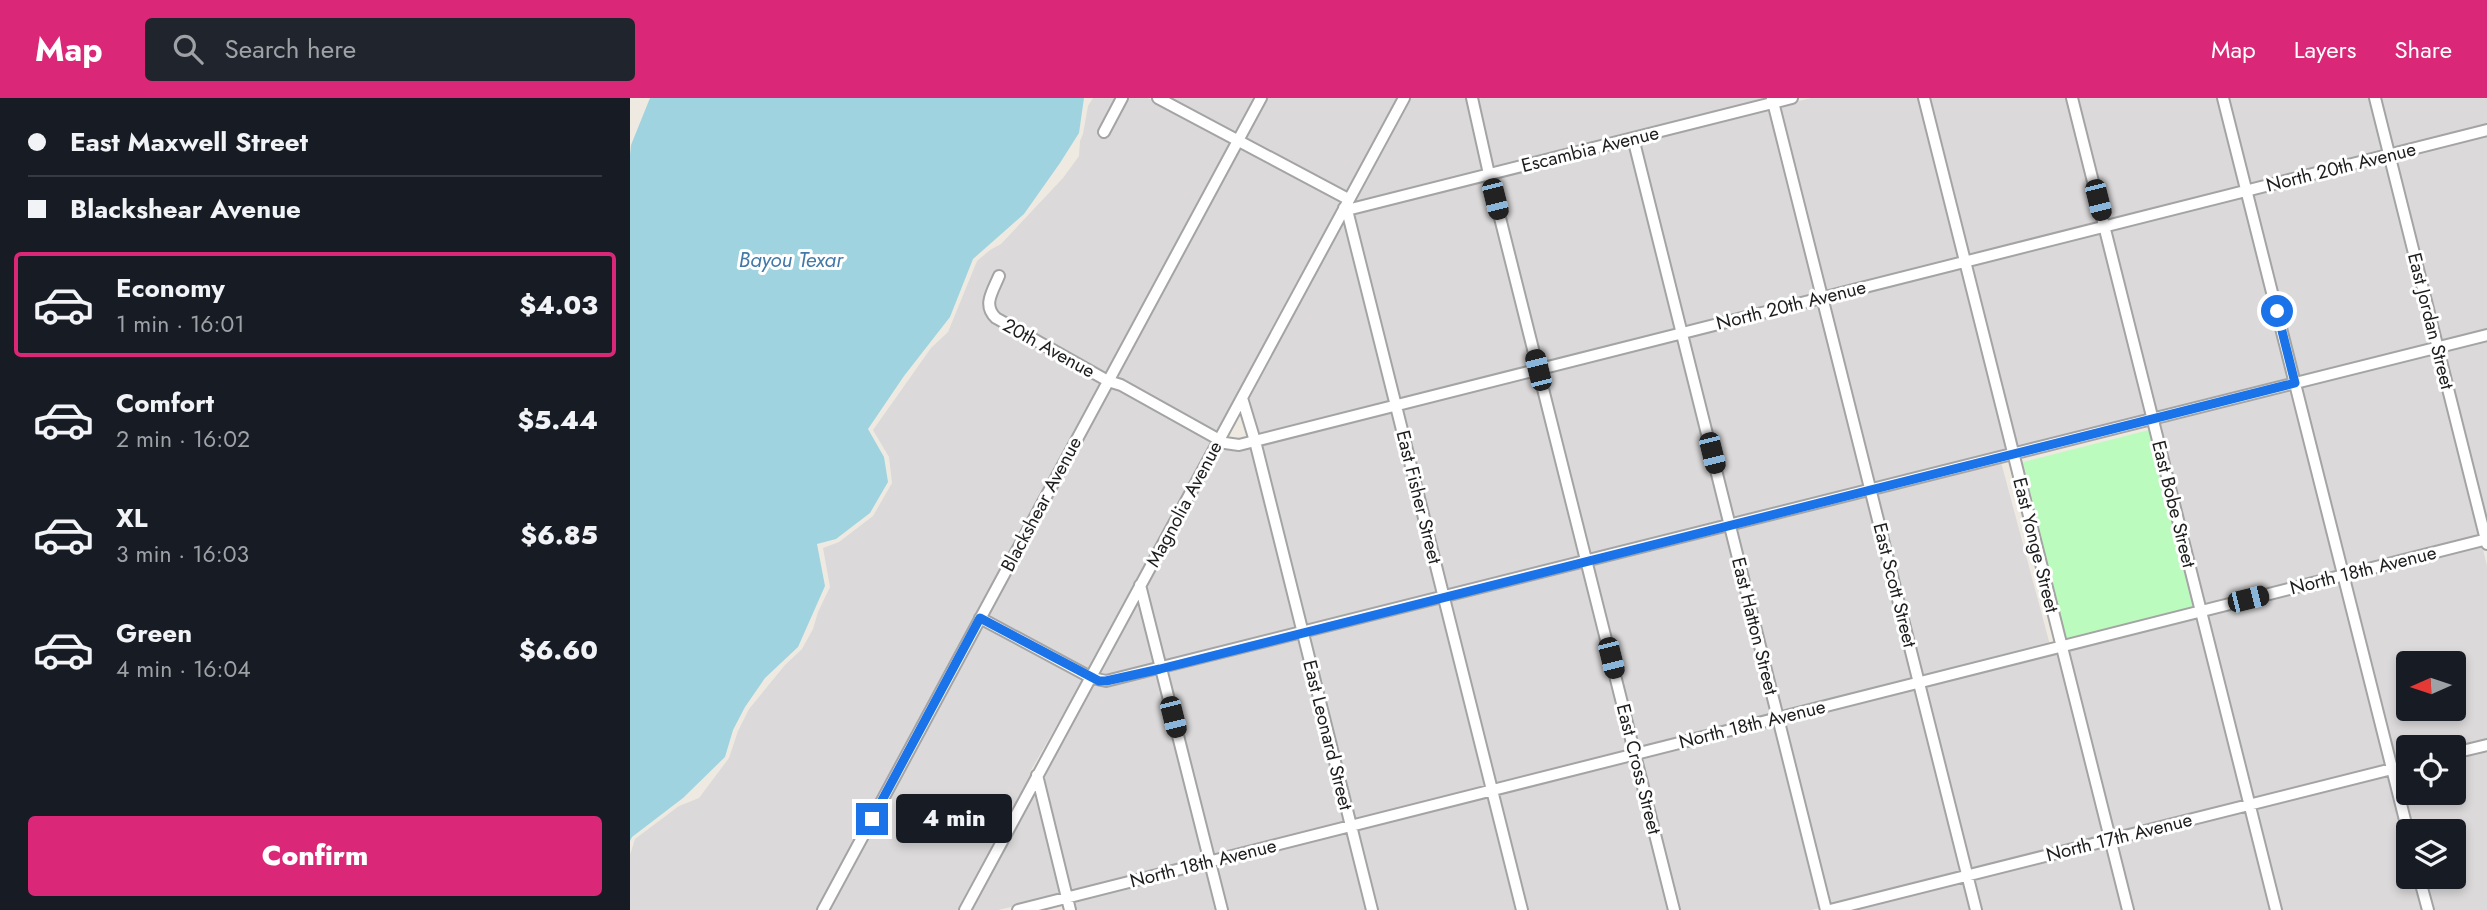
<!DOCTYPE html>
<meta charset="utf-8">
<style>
:root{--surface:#171b24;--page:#20242c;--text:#f1f3f6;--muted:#9ea1a6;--line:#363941;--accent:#db2777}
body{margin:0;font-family:Jost,sans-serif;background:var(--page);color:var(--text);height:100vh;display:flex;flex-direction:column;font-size:26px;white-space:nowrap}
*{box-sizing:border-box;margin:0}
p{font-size:23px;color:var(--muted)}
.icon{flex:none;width:38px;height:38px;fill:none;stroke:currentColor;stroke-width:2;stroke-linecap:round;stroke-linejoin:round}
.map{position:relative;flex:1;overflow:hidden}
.sheet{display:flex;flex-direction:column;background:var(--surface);width:630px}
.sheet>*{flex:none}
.top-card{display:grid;align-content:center;height:154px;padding:0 28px;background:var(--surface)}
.needle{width:46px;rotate:267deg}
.tools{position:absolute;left:1766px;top:553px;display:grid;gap:14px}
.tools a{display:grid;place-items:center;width:70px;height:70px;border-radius:7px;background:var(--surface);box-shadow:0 4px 10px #0003;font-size:35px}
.end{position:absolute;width:32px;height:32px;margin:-16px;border:9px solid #1a73e8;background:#fff;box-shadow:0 0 0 4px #fff}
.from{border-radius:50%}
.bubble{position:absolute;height:49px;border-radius:7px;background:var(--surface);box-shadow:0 4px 10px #0003;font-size:23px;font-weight:800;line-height:49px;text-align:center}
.car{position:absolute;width:21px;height:42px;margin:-21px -10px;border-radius:9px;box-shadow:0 0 5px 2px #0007;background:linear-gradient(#222 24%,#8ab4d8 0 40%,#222 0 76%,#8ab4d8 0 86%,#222 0)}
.top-card b{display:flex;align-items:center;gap:24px;height:66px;font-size:26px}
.top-card b+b{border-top:2px solid var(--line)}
.top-card i{width:18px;height:18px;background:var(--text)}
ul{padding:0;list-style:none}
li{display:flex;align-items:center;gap:21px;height:105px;margin:0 14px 10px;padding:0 14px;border:4px solid transparent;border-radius:7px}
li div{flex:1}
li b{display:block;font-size:26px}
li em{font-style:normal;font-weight:800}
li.active{border-color:var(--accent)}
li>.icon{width:63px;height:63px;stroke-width:1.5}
.button{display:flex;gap:14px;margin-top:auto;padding:14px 28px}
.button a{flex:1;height:80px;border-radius:7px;background:var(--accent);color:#fff;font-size:28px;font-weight:800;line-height:80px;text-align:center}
header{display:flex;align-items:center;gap:42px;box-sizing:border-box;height:98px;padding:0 35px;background:var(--accent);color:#fff}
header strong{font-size:33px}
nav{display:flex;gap:38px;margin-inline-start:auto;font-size:24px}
.search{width:490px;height:63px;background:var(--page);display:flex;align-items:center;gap:18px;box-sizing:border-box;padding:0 24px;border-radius:7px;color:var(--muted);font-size:26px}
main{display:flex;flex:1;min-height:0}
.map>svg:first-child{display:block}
.residential{fill:#dbd9d9;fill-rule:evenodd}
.park{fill:#bbfcbe}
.water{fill:#9fd3df}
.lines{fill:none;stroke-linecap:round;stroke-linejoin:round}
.minor-casing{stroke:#a4a4a4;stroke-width:14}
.minor{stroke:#fff;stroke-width:10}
.route{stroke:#1a73e8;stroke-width:9}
.labels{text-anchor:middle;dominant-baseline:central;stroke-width:6;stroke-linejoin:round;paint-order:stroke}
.street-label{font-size:19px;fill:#1d1d1d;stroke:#fff}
.water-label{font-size:21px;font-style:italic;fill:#4279a8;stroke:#fff}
</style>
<header>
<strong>Map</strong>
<div class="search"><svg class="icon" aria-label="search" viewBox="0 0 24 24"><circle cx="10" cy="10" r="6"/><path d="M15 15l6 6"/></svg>Search here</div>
<nav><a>Map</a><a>Layers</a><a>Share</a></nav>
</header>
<main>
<section class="sheet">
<div class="top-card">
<b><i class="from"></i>East Maxwell Street</b>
<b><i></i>Blackshear Avenue</b>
</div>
<ul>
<li class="active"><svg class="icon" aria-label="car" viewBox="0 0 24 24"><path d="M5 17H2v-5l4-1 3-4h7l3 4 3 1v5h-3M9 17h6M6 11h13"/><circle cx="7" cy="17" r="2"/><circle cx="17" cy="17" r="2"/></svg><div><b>Economy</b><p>1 min · 16:01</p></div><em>$4.03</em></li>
<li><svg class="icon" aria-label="car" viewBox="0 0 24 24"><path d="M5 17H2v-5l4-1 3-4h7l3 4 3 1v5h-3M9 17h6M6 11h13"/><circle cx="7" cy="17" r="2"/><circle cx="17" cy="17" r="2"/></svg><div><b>Comfort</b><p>2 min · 16:02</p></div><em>$5.44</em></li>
<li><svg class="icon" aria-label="car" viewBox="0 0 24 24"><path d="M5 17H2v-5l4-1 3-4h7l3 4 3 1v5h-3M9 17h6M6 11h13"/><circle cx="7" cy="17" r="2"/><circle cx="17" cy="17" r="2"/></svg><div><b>XL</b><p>3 min · 16:03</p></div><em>$6.85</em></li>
<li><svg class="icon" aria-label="car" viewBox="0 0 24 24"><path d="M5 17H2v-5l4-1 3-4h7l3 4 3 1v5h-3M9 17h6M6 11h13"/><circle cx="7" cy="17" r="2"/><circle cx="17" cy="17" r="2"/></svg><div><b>Green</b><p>4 min · 16:04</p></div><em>$6.60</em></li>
</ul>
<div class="button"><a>Confirm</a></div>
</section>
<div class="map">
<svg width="1857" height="812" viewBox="0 0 1857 812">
<rect width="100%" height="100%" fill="#eeeae2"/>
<!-- residential -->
<path class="residential" d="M 463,0 L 486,0 L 468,36 L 477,40 L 498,0 L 518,0 L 601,45 L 476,276 L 369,217 L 364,211 L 364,201 L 376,176 L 366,172 L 354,199 L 353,207 L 357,219 L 363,224 L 471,285 L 187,812 L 0,812 L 0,757 L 5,741 L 49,708 L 69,700 L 99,660 L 108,633 L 119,611 L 155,567 L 172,551 L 183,531 L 188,514 L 200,489 L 193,450 L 209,444 L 243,418 L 262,385 L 259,359 L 243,332 L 301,250 L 318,234 L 347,163 L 360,152 L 371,146 L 433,80 L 449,58 L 450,43 L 453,36 L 458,8 Z
M 539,0 L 625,0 L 606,36 Z
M 636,0 L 768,0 L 716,95 L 615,41 Z
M 780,0 L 836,0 L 853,73 L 722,106 Z
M 847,0 L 1136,0 L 1137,2 L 863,71 Z
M 1181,0 L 1288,0 L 1329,160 L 1196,194 L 1149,8 Z
M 1299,0 L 1436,0 L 1468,125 L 1339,158 Z
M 1447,0 L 1588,0 L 1610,90 L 1478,122 Z
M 1598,0 L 1740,0 L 1753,54 L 1620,87 Z
M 1751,0 L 1857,0 L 1857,27 L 1763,51 Z
M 1139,11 L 1186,196 L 1056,229 L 1009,43 Z
M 1857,37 L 1857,232 L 1812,243 L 1766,60 Z
M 999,46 L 1046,232 L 911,266 L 865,80 Z
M 610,49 L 712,103 L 586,335 L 485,280 Z
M 1755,63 L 1801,246 L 1669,279 L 1623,96 Z
M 855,82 L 901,268 L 770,302 L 723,115 Z
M 1612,99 L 1659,282 L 1527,315 L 1480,131 Z
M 713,121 L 759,304 L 628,337 L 617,300 Z
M 1470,134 L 1516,318 L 1387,350 L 1341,167 Z
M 1331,169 L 1377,353 L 1245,386 L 1198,203 Z
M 1188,205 L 1234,389 L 1104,422 L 1058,239 Z
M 1048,241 L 1093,424 L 960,458 L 914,275 Z
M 1857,242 L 1857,424 L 1814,252 Z
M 1804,255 L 1850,438 L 1717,472 L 1671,288 Z
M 904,277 L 950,460 L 818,494 L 772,311 Z
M 481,289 L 581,343 L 506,483 L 504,483 L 504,486 L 458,573 L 357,518 Z
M 1661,291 L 1707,474 L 1575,507 L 1530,324 Z
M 762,313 L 807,496 L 676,530 L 631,346 Z
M 590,349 L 602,352 L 621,349 L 666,532 L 535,566 L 515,487 Z
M 1371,364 L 1420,547 L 1293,579 L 1247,395 Z
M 1236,398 L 1283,581 L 1152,614 L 1106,431 Z
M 1096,433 L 1142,617 L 1009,650 L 963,467 Z
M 1852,447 L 1857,468 L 1857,642 L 1824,650 L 1778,649 L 1778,662 L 1766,665 L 1720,481 ZM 1778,565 L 1824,565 L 1824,611 L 1778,611 Z
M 953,469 L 998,653 L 865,686 L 820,503 Z
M 1709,483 L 1756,667 L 1624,700 L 1577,516 Z
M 508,501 L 524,568 L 476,578 L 467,577 Z
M 810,505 L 855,689 L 725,722 L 679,539 Z
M 1567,519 L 1614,703 L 1484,736 L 1438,552 Z
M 352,527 L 453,581 L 400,674 L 401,677 L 330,812 L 199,812 Z
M 668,541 L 715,725 L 583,758 L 537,575 Z
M 1427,554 L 1474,738 L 1341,772 L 1295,588 Z
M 526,577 L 573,760 L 441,794 L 412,678 L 462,586 L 477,588 Z
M 1285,590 L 1331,774 L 1200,807 L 1154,623 Z
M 1144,626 L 1190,810 L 1181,812 L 1050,812 L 1011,659 Z
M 1857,651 L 1857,812 L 1803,812 L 1795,779 L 1824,779 L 1824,733 L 1783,733 L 1768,674 L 1778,671 L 1778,695 L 1824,695 L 1824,660 Z
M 1001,662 L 1039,812 L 898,812 L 868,695 Z
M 1758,676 L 1778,756 L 1778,779 L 1784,779 L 1792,812 L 1652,812 L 1626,709 Z
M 405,692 L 430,797 L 368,812 L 341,812 Z
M 857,698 L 887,812 L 748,812 L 727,731 Z
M 1616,712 L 1641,812 L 1503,812 L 1486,745 Z
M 717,733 L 737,812 L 597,812 L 586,767 Z
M 1476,747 L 1492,812 L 1352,812 L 1344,781 Z
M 576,769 L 586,812 L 445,812 L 443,803 Z
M 1333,783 L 1341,812 L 1219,812 Z"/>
<!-- park -->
<path class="park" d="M 1519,332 L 1563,510 L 1436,543 L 1393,364 Z"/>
<!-- water -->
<path class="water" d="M 20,0 L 454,0 L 449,35 L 430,65 L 394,116 L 343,161 L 320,219 L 274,278 L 238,331 L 254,359 L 258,384 L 240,415 L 206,441 L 187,446 L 195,488 L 168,549 L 135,580 L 115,609 L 103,632 L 95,659 L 53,700 L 2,739 L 0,743 L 0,57 L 1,47 Z"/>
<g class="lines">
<!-- minor casing -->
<g class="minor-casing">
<path id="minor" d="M 528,0 L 718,101
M 842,0 L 859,76 L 1044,812
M 1142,0 L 1346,812
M 1294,0 L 1498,812
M 1442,0 L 1646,812
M 1593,0 L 1778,734
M 1745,0 L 1857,446
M 474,34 L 492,0
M 1003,40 L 1196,812
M 714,110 L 717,112 L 892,812
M 717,112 L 1162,0
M 369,178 C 363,193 352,207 366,220 L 478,283 L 491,287 L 595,345 L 609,347 L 1857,32
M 612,300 L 625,343 L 742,812
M 510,487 L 592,812
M 350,520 L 462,580 L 476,583 L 1857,237
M 1824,655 L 1857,647
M 407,677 L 440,812
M 1789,779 L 1798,812
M 193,812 L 631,0
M 335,812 L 774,0
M 388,812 L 1857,441
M 1200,812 L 1778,667"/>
</g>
<!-- minor -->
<use href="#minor" class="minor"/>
</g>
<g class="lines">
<!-- route -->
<path class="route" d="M 242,721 L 350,520 L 469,583 L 476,583 L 530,571 L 1665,285 L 1647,213"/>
</g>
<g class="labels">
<!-- street labels -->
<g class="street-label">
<text transform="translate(960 51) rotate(-14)">Escambia Avenue</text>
<text transform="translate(1711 69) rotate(-14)">North 20th Avenue</text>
<text transform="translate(1161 207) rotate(-14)">North 20th Avenue</text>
<text transform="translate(1801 223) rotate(76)">East Jordan Street</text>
<text transform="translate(419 250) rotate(29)">20th Avenue</text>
<text transform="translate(789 399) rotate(76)">East Fisher Street</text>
<text transform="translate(411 406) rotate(-62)">Blackshear Avenue</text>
<text transform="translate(554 406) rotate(-62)">Magnolia Avenue</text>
<text transform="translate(1544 406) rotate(76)">East Bobe Street</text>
<text transform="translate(1406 447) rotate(76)">East Yonge Street</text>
<text transform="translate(1733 472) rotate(-14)">North 18th Avenue</text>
<text transform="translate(1265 487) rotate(76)">East Scott Street</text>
<text transform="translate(1125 528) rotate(76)">East Hatton Street</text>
<text transform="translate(1122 626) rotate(-14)">North 18th Avenue</text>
<text transform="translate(698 637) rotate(76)">East Leonard Street</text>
<text transform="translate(1009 671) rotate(76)">East Cross Street</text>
<text transform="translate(1489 739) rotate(-14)">North 17th Avenue</text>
<text transform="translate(573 765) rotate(-14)">North 18th Avenue</text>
</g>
<!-- water labels -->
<g class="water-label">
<text x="161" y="162">Bayou Texar</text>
</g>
</g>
</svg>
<div class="tools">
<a><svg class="needle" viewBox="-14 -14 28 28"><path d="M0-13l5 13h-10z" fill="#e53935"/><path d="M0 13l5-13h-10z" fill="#9ea1a6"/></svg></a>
<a><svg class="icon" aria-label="locate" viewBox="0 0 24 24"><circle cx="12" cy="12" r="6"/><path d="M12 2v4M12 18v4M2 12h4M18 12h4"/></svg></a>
<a><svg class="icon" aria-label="layers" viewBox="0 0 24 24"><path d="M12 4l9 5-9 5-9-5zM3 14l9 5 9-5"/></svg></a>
</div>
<i class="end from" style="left:1647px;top:213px"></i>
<i class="end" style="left:242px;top:721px"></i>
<div class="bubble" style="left:266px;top:696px;width:116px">4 min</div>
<i class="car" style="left:865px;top:101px;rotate:166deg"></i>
<i class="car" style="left:1468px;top:102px;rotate:166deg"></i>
<i class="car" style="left:908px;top:272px;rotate:346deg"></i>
<i class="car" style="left:1082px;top:355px;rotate:166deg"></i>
<i class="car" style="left:1618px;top:501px;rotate:76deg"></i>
<i class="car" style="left:981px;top:560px;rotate:166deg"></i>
<i class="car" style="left:543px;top:619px;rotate:166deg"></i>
</div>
</main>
